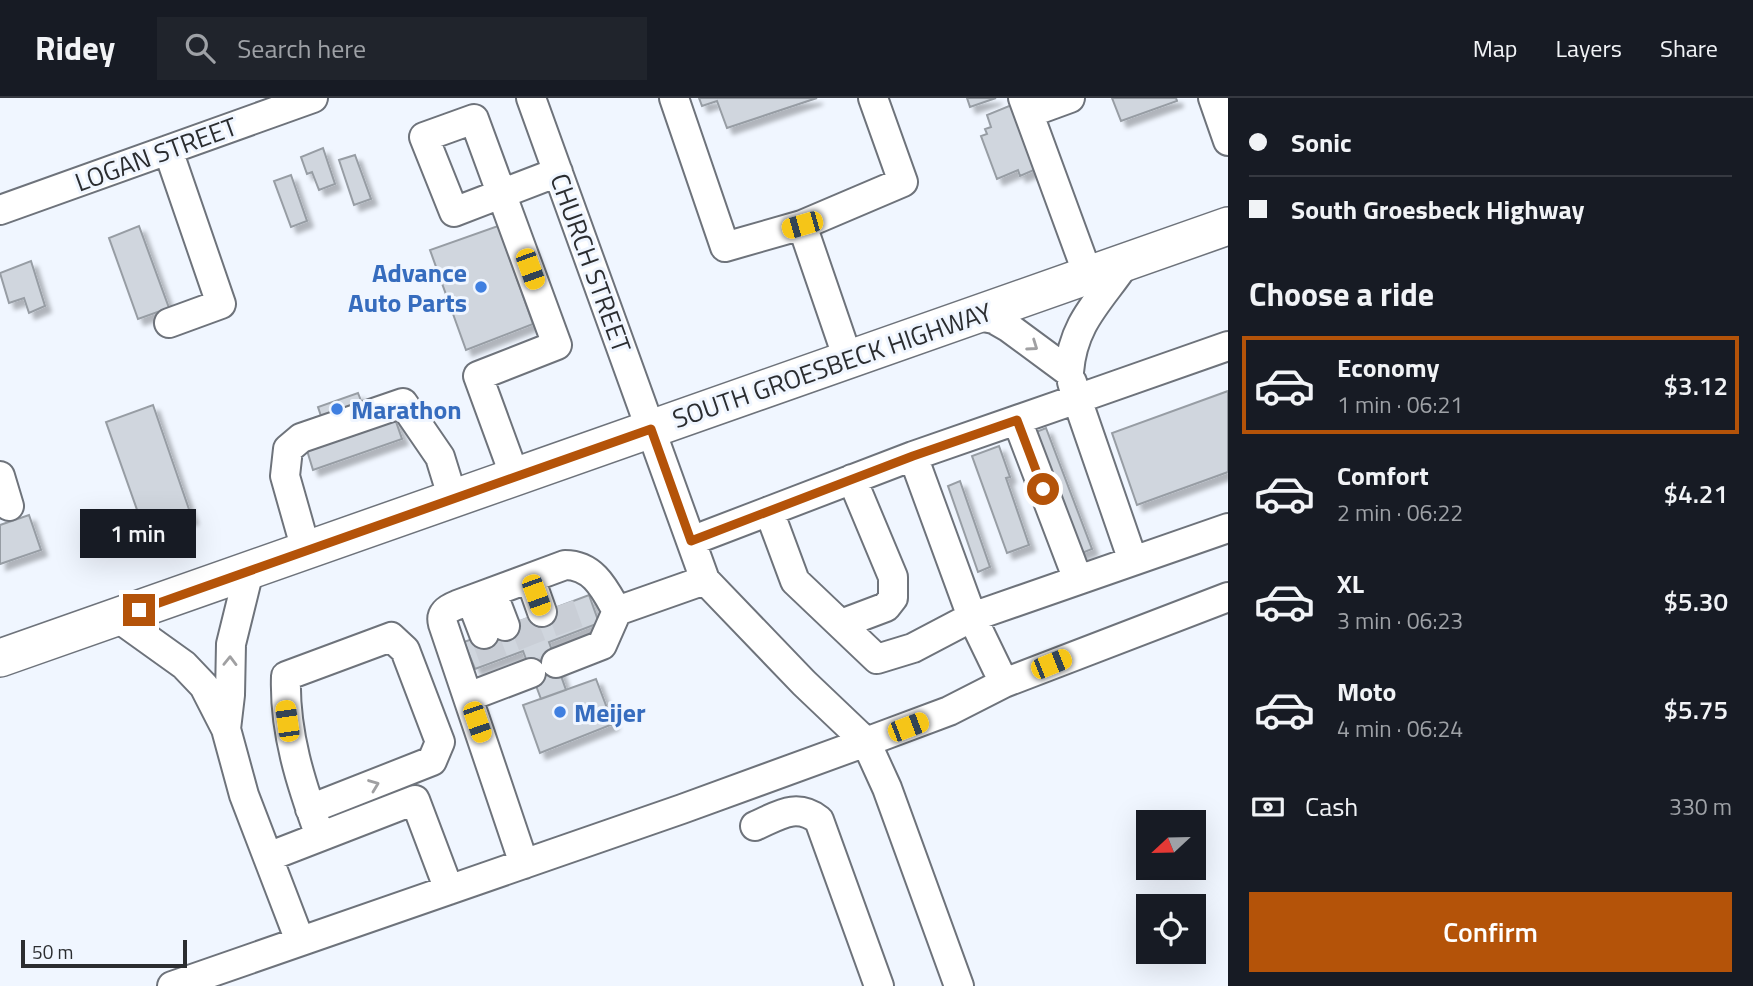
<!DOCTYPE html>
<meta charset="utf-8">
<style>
:root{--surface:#171b24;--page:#20242c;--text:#f1f3f6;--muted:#9ea1a6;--line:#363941;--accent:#b45309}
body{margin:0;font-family:"Titillium Web",sans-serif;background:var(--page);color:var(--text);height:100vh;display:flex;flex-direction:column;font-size:26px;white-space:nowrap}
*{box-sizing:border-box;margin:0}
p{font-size:23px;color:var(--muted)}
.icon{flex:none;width:38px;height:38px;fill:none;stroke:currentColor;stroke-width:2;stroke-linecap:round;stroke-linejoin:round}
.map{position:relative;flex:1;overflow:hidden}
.panel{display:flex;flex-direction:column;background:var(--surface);width:525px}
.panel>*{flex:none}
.banner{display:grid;align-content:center;height:154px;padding:0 21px;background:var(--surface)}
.needle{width:46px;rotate:248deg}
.tools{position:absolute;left:1136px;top:712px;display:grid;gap:14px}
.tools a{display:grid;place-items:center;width:70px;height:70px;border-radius:0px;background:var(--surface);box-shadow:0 7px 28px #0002;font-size:35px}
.scale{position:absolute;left:21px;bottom:18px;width:166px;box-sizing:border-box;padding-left:7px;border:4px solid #2b2d30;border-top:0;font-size:19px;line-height:24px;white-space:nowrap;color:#2b2d30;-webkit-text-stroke:5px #f0f6ff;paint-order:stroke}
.end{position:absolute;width:32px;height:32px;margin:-16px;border:9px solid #b45309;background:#fff;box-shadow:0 0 0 4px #fff}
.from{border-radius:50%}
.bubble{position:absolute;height:49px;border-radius:0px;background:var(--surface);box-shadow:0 7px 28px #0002;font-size:23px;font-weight:600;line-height:49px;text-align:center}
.car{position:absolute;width:21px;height:42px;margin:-21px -10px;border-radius:9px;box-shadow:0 0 5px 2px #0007;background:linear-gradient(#f5c518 24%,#345 0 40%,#f5c518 0 76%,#345 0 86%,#f5c518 0)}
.banner b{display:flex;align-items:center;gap:24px;height:66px;font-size:26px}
.banner b+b{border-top:2px solid var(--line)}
.banner i{width:18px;height:18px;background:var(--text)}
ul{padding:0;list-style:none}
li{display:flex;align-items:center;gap:21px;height:98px;margin:0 14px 10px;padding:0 7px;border:4px solid transparent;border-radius:0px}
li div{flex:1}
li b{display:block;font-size:26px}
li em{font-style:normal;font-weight:600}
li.current{border-color:var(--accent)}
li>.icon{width:63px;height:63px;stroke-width:1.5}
h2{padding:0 21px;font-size:32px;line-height:84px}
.pay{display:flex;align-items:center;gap:18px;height:77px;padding:0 21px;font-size:26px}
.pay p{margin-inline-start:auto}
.button{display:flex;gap:14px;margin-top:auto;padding:14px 21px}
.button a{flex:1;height:80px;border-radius:0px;background:var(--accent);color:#fff;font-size:28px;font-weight:600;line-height:80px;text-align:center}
header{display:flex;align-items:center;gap:42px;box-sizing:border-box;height:98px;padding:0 35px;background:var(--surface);border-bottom:2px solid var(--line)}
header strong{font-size:33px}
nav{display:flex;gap:38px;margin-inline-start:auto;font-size:24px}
.search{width:490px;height:63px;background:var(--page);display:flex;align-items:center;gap:18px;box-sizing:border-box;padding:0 24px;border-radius:0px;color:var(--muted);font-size:26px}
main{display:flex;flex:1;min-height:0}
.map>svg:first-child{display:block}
.building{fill:#d0d6de;stroke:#979da4;stroke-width:2;filter:url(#shadow)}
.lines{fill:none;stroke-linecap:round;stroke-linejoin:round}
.minor-tunnel{stroke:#c9ced6;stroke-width:28;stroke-dasharray:28 14;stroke-linecap:butt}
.minor-casing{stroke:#6e737b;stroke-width:32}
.major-casing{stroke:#6e737b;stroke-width:40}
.minor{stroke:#fff;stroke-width:28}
.major{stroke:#fff;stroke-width:37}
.oneway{stroke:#a0a0a2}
.route{stroke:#b45309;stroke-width:9}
.shop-dot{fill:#3f7fe0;stroke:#f0f6ff;stroke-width:2.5}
.labels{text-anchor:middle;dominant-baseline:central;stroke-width:6;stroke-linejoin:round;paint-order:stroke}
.street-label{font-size:26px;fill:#2b2d30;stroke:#f0f6ff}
.shop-label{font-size:26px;font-weight:bold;fill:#366cbe;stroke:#f0f6ff;text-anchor:start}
</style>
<header>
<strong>Ridey</strong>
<div class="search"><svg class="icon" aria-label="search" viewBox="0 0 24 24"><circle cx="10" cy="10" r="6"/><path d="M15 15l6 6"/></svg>Search here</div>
<nav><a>Map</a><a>Layers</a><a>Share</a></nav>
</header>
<main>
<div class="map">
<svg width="1228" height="888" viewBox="0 0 1228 888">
<defs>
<filter id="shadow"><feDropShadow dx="6" dy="6" stdDeviation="2" flood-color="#0004"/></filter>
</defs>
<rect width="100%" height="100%" fill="#f0f6ff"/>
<!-- building -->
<path class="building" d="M 699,0 L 817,0 L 727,30 L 717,3 L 702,8 Z
M 967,0 L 996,0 L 970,9 Z
M 1112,0 L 1176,0 L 1177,3 L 1121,23 Z
M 1014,6 L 1036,65 L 1032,67 L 1034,72 L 1020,78 L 1018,72 L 997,81 L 981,38 L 987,36 L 985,31 L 991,29 L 987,17 Z
M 323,50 L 335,86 L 319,92 L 312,74 L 307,76 L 301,59 Z
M 355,57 L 371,101 L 354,107 L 339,62 Z
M 291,77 L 307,123 L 291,129 L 274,83 Z
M 139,128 L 169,210 L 138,221 L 109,140 Z
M 498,128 L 533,226 L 466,252 L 430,152 Z
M 31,163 L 45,208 L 29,215 L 24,200 L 9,205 L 0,175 Z
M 1228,293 L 1228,374 L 1137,407 L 1112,335 Z
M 358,295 L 365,313 L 324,327 L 318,309 Z
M 153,307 L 192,420 L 162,430 L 158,418 L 141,423 L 106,324 Z
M 394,318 L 402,341 L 313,372 L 306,349 Z
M 1046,330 L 1092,451 L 1077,457 L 1031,336 Z
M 999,348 L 1010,379 L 1006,380 L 1029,447 L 1007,455 L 972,358 Z
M 960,383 L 990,469 L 978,474 L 948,388 Z
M 29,417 L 41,452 L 0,466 L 0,427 Z
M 589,497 L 599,525 L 549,544 L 566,592 L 541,601 L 523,553 L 475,571 L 464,544 Z
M 596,581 L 613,626 L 540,655 L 523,607 Z"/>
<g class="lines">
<!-- minor-tunnel -->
<path class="minor-tunnel" d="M 560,507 L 570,535
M 522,521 L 541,570
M 484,536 L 494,563"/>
<!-- minor casing -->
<g class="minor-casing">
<path id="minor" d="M 531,0 L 705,482 L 804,585 L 866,644 L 887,690 L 959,888
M 674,0 L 725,149 L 802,127 L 903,84 L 873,0
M 1023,0 L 1088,177
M 1213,0 L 1228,43
M 1029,15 L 1070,0
M 168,52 L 221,206 L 169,225
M 0,112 L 313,0
M 802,127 L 848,261
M 973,217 L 994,221 L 1008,229 L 1069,274 C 1073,224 1100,203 1126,164
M 1072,284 L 1077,301 L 1228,248
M 1017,322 L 1078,482
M 0,378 L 9,408
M 515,379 L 478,278 L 557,247 L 474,21 L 424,39 L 454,114 L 558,74
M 769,413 L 795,483 L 877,561 L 913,550 L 972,519 L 1004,585
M 691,443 L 913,358
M 306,452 L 285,378 L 288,351 L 301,340 L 403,305 L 440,359 L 453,401
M 1133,463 L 1077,301 L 913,358 L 972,519 L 1228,430
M 530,480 L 542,514
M 492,494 L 505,528
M 471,502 L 484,536
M 117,519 L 184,567 L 204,588 L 226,631 L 244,697 L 300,843
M 841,526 L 886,509 L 893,500 L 893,479 L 852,381
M 556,565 L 602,547 L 617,513
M 468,599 L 531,575
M 226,631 L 230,597 L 231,546 L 249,473
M 310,711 L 432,663 L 440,644 L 405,552 L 391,539 L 286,578 C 284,634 301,686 320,738
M 755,728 C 778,718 796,704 819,722 L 879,888
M 268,759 L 415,702 L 449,792
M 524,766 L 443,526 C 440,515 447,511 457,507 L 565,467 C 594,467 605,492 617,513 L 705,482
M 172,888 L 682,711 L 866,644 L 949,613 L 1004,585 L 1228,499"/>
</g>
<!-- major casing -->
<g class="major-casing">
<path id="major" d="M 0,560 L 1228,128"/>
</g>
<!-- minor -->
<use href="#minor" class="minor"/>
<!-- major -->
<use href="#major" class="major"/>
</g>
<!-- one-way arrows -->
<defs><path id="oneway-chevron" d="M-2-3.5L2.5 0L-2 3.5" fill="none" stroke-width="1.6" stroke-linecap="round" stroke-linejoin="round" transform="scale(1.75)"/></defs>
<g class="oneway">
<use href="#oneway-chevron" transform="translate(1033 248) rotate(35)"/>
<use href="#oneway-chevron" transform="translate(230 563) rotate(-89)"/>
<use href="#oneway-chevron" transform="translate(374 687) rotate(-21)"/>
</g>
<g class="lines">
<!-- route -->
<path class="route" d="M 139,512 L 651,331 L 691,443 L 913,358 L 1017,322 L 1043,391"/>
</g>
<!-- markers -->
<g class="shop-dot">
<circle cx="481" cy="189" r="7"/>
<circle cx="337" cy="311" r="7"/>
<circle cx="560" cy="614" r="7"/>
</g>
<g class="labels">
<!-- street labels -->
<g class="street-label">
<text transform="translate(156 56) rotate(-20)">LOGAN STREET</text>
<text transform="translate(591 165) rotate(70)">CHURCH STREET</text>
<text transform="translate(832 267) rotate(-19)">SOUTH GROESBECK HIGHWAY</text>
</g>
<!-- shop labels -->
<g class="shop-label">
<text x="467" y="174" text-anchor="end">Advance<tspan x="467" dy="30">Auto Parts</tspan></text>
<text x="351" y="311">Marathon</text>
<text x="574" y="614">Meijer</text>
</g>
</g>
</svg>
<div class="tools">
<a><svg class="needle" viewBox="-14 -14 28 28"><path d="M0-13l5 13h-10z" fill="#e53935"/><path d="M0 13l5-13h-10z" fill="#9ea1a6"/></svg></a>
<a><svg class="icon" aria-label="locate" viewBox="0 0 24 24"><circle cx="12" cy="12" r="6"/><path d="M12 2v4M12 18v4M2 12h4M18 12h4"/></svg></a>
</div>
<div class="scale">50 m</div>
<i class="end from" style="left:1043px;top:391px"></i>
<i class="end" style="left:139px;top:512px"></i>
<div class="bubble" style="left:80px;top:411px;width:116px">1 min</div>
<i class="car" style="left:802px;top:127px;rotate:254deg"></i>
<i class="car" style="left:530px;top:171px;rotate:160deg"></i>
<i class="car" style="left:536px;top:497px;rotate:160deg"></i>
<i class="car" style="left:1051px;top:566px;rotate:68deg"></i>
<i class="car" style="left:287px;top:623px;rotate:352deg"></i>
<i class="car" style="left:477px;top:624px;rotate:161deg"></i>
<i class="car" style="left:908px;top:629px;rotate:69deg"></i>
</div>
<section class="panel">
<div class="banner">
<b><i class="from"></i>Sonic</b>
<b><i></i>South Groesbeck Highway</b>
</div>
<h2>Choose a ride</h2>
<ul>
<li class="current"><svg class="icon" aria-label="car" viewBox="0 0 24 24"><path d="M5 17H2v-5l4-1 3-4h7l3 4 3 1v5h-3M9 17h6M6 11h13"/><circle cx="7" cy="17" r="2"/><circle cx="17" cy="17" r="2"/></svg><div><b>Economy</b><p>1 min · 06:21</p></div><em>$3.12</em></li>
<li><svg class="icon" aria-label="car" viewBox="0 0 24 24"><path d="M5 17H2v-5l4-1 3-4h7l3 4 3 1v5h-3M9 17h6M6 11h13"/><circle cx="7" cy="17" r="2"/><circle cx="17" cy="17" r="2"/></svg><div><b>Comfort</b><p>2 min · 06:22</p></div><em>$4.21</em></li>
<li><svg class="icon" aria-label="car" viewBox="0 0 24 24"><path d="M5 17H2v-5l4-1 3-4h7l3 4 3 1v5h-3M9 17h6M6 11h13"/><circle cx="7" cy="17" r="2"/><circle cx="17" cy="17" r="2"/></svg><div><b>XL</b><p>3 min · 06:23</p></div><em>$5.30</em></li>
<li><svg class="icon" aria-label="car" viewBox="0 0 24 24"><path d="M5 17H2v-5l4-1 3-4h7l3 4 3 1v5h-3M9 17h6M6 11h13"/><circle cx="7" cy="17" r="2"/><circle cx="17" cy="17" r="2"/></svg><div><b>Moto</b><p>4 min · 06:24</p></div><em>$5.75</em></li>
</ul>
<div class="pay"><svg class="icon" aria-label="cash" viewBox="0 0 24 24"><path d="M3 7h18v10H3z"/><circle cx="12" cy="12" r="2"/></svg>Cash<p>330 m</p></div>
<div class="button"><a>Confirm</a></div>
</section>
</main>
